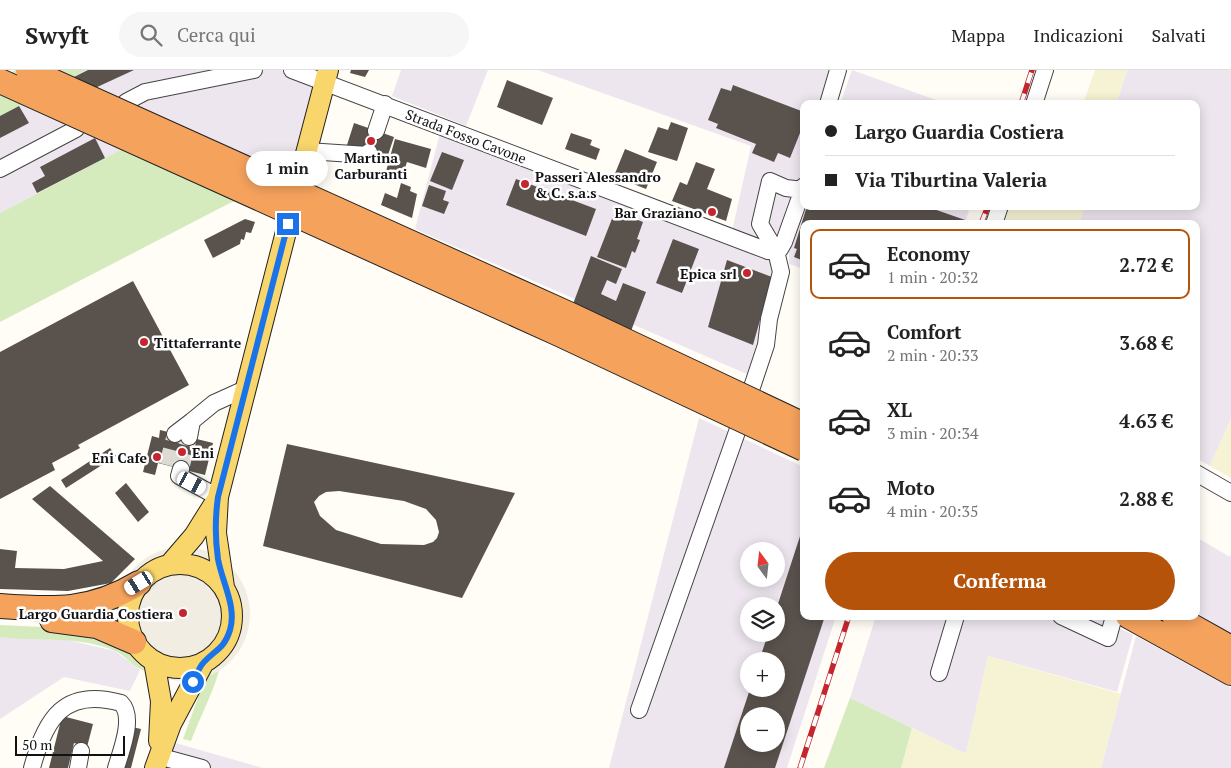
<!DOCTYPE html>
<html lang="it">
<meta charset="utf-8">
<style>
:root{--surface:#fff;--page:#f6f6f6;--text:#222;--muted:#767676;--line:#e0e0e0;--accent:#b45309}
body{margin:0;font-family:"PT Serif",serif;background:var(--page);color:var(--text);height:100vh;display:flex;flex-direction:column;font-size:19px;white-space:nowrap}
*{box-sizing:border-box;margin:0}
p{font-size:16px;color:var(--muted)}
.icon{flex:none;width:28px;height:28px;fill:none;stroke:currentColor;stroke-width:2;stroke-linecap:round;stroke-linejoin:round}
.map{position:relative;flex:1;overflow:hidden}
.drawer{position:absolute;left:800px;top:150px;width:400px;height:400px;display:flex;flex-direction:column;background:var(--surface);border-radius:10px;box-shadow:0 2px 12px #0003}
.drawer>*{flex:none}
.top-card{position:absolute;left:800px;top:30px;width:400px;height:110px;border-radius:10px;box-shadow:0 2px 12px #0003;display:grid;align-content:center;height:110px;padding:0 25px;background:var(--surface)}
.needle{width:32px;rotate:345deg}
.tools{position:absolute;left:740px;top:472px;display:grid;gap:10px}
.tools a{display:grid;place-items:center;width:45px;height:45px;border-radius:50%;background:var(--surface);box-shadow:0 2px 12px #0003;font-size:25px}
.scale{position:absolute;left:15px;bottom:12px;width:110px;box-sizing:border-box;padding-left:5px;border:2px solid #111;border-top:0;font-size:14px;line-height:18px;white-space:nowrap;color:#111;-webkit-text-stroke:4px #fff;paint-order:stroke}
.end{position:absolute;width:22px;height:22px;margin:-11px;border:6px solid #1a73e8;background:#fff;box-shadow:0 0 0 2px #fff}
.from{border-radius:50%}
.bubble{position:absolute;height:35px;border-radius:18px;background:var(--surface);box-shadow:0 2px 12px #0003;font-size:16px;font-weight:700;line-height:35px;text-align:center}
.car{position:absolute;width:15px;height:30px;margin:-15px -8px;border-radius:6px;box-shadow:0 0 4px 1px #0007;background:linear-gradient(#fff 24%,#345 0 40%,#fff 0 76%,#345 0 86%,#fff 0)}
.top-card b{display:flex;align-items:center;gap:18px;height:48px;font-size:19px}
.top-card b+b{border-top:1px solid var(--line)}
.top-card i{width:12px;height:12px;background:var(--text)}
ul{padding:9px 0 0;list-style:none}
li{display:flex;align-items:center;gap:15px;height:70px;margin:0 10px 8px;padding:0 15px;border:2px solid transparent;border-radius:10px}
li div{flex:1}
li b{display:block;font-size:19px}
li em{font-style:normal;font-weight:700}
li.current{border-color:var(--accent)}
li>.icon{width:45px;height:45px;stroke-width:1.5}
.action{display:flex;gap:10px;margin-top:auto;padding:10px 25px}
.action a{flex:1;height:58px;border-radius:30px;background:var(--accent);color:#fff;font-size:20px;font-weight:700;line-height:58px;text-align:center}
header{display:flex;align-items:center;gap:30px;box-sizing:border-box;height:70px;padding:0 25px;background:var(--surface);border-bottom:1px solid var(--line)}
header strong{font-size:24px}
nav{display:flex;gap:28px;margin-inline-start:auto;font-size:18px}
.search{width:350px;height:45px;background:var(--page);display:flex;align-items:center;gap:12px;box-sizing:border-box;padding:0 18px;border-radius:28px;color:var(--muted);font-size:19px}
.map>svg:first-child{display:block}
.industrial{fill:#eee6ef;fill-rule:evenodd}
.farmland{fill:#f6f3d4}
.green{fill:#d5ebbd}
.plaza{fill:#f1ede2}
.building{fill:#5a524d;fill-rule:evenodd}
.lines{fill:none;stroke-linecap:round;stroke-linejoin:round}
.minor-tunnel{stroke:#dbdad3;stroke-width:16;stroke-dasharray:16 8;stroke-linecap:butt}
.minor-casing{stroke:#444;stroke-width:18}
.major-casing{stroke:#222;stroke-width:22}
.highway-casing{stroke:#222;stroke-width:26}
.minor{stroke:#fff;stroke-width:16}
.major{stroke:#f9d66b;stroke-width:20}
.highway{stroke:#f5a25d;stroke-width:24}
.rail-casing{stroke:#c4262e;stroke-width:5.5}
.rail{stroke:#fff;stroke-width:4;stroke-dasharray:11;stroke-linecap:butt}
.highway-bridge-casing{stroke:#222;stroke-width:26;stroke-linecap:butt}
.highway-bridge{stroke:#f5a25d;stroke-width:24}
.route{stroke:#1a73e8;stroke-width:6}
.poi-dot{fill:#c4262e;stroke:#fff;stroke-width:2}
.labels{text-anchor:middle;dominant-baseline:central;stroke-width:5;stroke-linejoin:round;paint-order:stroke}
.street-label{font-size:14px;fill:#111;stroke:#fff}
.poi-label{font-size:14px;font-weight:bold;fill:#111;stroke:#fff;text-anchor:end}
</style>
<header>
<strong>Swyft</strong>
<div class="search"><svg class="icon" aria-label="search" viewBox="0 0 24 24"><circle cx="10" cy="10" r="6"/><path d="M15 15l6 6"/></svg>Cerca qui</div>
<nav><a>Mappa</a><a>Indicazioni</a><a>Salvati</a></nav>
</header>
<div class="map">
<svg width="1231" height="698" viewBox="0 0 1231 698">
<rect width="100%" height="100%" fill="#fffdf5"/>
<!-- industrial -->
<path class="industrial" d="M 86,0 L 281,0 L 316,15 L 292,110 L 172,53 L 0,143 L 0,46 Z
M 401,0 L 488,0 L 466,56 L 392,26 Z
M 538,0 L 833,0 L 824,34 L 804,34 L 804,100 L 783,165 L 769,174 L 732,161 L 751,76 Z
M 852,0 L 936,30 L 948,34 L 840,34 Z
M 1127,0 L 1231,0 L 1231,349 L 1210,396 L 1196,388 L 1196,154 L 1079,154 L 1085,136 L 1196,136 L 1196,34 L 1116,34 Z
M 440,63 L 783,192 L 751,306 L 415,159 Z
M 804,136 L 970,136 L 965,154 L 804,154 L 804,199 L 789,194 L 789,177 Z
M 699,348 L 804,397 L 804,546 L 836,546 L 787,698 L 609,698 ZM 749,481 L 776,481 L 776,509 L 749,509 ZM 749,536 L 776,536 L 776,564 L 749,564 ZM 749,591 L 776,591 L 776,619 L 749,619 ZM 749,646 L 776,646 L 776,674 L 749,674 Z
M 1196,467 L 1230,487 L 1231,483 L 1231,565 L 1196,546 Z
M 876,546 L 1094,546 L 1133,565 L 1117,622 L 988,586 L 966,684 L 850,628 Z
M 1136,566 L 1231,618 L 1231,698 L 1101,698 Z
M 0,567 L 68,570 L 115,581 L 140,600 L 130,621 L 64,607 L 0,649 Z
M 172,672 L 263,698 L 163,698 Z"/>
<!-- farmland -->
<path class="farmland" d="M 1095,0 L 1127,0 L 1116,34 L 1083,34 Z
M 1009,136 L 1085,136 L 1079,154 L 1004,154 Z
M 1231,349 L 1231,408 L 1210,396 Z
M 988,586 L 1121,624 L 1101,698 L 901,698 L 912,658 L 966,684 Z"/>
<!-- green -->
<path class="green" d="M 15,0 L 86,0 L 0,46 L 0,9 Z
M 172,53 L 292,110 L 230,133 L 0,252 L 0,143 Z
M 0,555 L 64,558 L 118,572 L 147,601 C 133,599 127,586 115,581 C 79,565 37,572 0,567 Z
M 219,601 C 212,625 200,647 191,671 L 183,669 L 206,606 Z
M 850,628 L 912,658 L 901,698 L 824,698 Z"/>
<!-- plaza -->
<path class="plaza" d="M116 544a67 67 0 1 1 134 0a67 67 0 1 1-134 0Z"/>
<!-- building -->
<path class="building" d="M 88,0 L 134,0 L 95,18 L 72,8 Z
M 351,0 L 369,0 L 365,7 L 350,3 Z
M 507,10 L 553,28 L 542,55 L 497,37 Z
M 733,15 L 804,42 L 804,53 L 790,88 L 778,83 L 774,92 L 752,83 L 756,74 L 716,58 L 718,54 L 708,50 L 721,18 L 731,21 Z
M 19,36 L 29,53 L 0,68 L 0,46 Z
M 671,52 L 688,58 L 677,91 L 648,82 L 658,57 L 668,60 Z
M 354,53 L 394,67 L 387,88 L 347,75 Z
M 571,63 L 592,70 L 590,75 L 600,79 L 596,90 L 565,79 Z
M 95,68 L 105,88 L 37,123 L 32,113 L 45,106 L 40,97 Z
M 395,69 L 431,79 L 426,98 L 407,92 L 401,110 L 385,105 Z
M 625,79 L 657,92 L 646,119 L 614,106 Z
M 442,82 L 464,90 L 452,120 L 430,111 Z
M 696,92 L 715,99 L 707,119 L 732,129 L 726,151 L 672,131 L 680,112 L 687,115 Z
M 516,109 L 596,139 L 586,166 L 506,135 Z
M 401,113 L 411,117 L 410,121 L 417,124 L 412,148 L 381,135 L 385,123 L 397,128 Z
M 429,115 L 446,121 L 443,130 L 449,132 L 444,144 L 422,136 Z
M 807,136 L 925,136 L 968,151 L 967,154 L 804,154 L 804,191 L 794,187 L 797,179 L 794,178 Z
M 615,141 L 643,152 L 637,169 L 640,170 L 635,183 L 632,181 L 626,198 L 597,187 Z
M 245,149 L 255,152 L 251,163 L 246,162 L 244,170 L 241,169 L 240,174 L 213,188 L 204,170 Z
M 673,169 L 699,179 L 682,223 L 656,213 Z
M 591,186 L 622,199 L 616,214 L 607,210 L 601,224 L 616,231 L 623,213 L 646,222 L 631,261 L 573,234 Z
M 727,190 L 772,207 L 753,275 L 708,257 Z
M 133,211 L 189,315 L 78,375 L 80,378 L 52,393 L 55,400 L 0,429 L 0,282 Z
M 160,360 L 213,373 L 205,405 L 158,393 L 155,405 L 143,402 L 152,366 L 159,368 Z
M 287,374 L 515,423 L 462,528 L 263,476 ZM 339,421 L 404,431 L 426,439 L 436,450 L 439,462 L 437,468 L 433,472 L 424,475 L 381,474 L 336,460 L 320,446 L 314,432 L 319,426 L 326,422 Z
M 110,378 L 116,386 L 66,418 L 61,410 Z
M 126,413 L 149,442 L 138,452 L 115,423 Z
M 50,416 L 135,489 L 111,513 L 68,521 L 0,519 L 0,479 L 17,481 L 15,498 L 64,499 L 103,491 L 32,429 Z
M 803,457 L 804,546 L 825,546 L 775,698 L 724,698 L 750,619 L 776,619 L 776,591 L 759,591 L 768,564 L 776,564 L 776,540 ZM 749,646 L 776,646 L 776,674 L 749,674 Z
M 62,646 L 93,654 L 87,677 L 74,673 L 68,698 L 49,698 Z
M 132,657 L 141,659 L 131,698 L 122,698 Z"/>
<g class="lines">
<!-- minor-tunnel -->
<path class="minor-tunnel" d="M 167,395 L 175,364
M 181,399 L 189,367"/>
<!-- minor casing -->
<g class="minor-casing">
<path id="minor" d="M 292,0 L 768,181 L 780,179 L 784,172 L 804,116
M 126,32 L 145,22 L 254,0
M 828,34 L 838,0
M 1034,34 L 1045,0
M 376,61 L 385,34
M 307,81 L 368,85 L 369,82
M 0,99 L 76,59
M 994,154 L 1000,136
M 752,317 L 766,275 L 769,249 L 781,202 L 776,181 L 760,154 L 770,111 L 786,118 L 803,120
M 175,364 L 192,351
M 189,367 L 192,351 L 214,333 L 245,319
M 181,399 L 179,406 L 218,427
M 1196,403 L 1231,423
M 1061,546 L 1108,568 L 1113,550
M 939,603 L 956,546
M 639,640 L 738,359
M 158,686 L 202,698
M 32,698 C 45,649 64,617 121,633 C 135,647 121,681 116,698
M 78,698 L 81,681"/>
</g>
<!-- major casing -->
<g class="major-casing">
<path id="major" d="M 299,110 L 328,0
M128 546a52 52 0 1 1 104 0a52 52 0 1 1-104 0Z
M 170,494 L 194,466 L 216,431
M 224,517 L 216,463 L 218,427 L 288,154
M 154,591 L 161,631 L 159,671
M 155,698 L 171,654 L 204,592"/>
</g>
<!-- highway casing -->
<g class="highway-casing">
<path id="highway" d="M 0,536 C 54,540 91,542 139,513
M 1128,546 L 1231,603
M 1174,546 L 1231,578
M 52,550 L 97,556 L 134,572"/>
</g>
<!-- minor -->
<use href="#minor" class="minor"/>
<!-- major -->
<use href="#major" class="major"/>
<!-- highway -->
<use href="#highway" class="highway"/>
<!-- rail casing -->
<g class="rail-casing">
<path id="rail" d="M 1021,34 L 1032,0
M 981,154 L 988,136
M 800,698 L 849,546"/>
</g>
<!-- rail -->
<use href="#rail" class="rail"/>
<!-- highway-bridge casing -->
<g class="highway-bridge-casing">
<path id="highway-bridge" d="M 28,0 L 571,245 L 804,355
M 0,11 L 559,264 L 804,379"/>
</g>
<!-- highway-bridge -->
<use href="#highway-bridge" class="highway-bridge"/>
</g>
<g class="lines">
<!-- route -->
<path class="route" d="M 193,612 C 196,606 199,597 204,592 C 216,579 224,579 230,560 C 237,537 222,512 218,489 C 215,468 215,448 218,427 L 288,154"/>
</g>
<!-- markers -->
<g class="poi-dot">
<circle cx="371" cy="71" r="5"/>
<circle cx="525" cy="114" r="5"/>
<circle cx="712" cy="142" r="5"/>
<circle cx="747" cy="203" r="5"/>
<circle cx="144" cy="272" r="5"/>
<circle cx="182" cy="382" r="5"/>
<circle cx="157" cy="387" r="5"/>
<circle cx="183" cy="543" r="5"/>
</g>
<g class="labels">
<!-- street labels -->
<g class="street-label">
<text transform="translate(466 66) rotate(21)">Strada Fosso Cavone</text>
</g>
<!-- poi labels -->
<g class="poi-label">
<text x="371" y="87" text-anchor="middle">Martina<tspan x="371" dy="16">Carburanti</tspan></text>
<text x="535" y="106" text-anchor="start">Passeri Alessandro<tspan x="535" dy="16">&amp; C. s.a.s</tspan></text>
<text x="702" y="142">Bar Graziano</text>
<text x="737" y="203">Epica srl</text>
<text x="154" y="272" text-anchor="start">Tittaferrante</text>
<text x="192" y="382" text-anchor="start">Eni</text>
<text x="147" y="387">Eni Cafe</text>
<text x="173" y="543">Largo Guardia Costiera</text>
</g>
</g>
</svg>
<div class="tools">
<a><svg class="needle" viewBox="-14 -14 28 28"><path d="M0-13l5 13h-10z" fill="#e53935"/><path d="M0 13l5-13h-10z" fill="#767676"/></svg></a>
<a><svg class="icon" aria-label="layers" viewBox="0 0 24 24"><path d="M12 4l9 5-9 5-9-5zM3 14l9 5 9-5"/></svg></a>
<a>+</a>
<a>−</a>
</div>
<div class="scale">50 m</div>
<i class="end from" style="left:193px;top:612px"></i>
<i class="end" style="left:288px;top:154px"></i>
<div class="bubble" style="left:246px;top:81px;width:82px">1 min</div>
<i class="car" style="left:192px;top:413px;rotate:117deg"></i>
<i class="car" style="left:139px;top:513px;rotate:239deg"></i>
<div class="top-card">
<b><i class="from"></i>Largo Guardia Costiera</b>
<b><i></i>Via Tiburtina Valeria</b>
</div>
<section class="drawer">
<ul>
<li class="current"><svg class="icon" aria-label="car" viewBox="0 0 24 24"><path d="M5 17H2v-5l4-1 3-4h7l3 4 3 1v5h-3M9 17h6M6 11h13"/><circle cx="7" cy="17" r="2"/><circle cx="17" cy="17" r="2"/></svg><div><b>Economy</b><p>1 min · 20:32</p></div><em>2.72 €</em></li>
<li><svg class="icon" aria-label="car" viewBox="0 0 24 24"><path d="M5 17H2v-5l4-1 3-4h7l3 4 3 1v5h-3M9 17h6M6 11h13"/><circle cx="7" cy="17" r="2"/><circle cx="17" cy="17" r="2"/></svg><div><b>Comfort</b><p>2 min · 20:33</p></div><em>3.68 €</em></li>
<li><svg class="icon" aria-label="car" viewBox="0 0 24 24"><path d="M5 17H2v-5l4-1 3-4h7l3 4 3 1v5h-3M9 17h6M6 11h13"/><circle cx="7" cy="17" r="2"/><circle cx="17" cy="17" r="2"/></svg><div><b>XL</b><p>3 min · 20:34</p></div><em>4.63 €</em></li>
<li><svg class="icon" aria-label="car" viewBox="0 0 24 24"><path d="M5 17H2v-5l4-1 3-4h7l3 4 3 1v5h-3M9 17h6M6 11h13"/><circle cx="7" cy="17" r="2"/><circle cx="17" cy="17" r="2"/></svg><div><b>Moto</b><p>4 min · 20:35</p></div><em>2.88 €</em></li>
</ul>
<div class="action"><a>Conferma</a></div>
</section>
</div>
